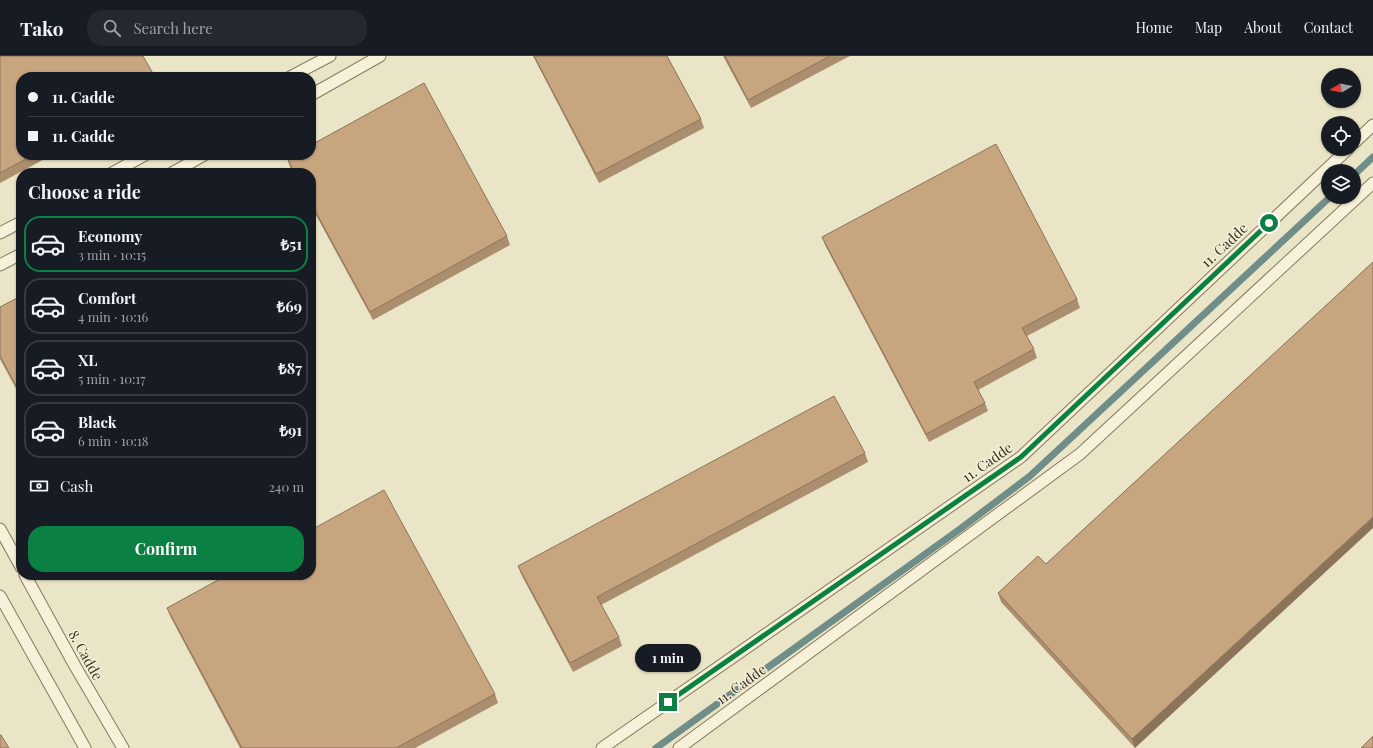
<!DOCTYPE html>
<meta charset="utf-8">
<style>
:root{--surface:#171b24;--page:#242831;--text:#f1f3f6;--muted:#9ea1a6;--line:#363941;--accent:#0b8043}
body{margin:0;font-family:"Playfair Display",serif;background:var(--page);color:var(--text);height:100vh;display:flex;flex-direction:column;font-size:15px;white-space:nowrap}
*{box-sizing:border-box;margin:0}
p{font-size:13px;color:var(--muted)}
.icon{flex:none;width:22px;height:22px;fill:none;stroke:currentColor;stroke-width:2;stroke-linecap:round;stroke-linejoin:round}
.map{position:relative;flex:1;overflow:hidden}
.details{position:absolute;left:16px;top:112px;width:300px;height:412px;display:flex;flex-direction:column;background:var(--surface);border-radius:16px;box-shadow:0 1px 3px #0004}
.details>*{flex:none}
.top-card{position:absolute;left:16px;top:16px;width:300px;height:88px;border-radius:16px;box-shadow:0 1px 3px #0004;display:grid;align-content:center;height:88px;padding:0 12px;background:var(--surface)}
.needle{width:26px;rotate:260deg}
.buttons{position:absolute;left:1321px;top:12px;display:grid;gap:8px}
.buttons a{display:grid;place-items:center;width:40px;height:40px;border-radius:50%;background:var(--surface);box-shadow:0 1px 3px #0004;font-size:20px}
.end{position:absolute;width:18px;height:18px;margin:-9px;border:5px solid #0b8043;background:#fff;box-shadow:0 0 0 2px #fff}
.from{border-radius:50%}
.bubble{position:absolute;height:28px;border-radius:14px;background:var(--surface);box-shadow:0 1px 3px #0004;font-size:13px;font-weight:700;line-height:28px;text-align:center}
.top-card b{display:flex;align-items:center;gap:14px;height:38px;font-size:15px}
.top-card b+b{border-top:1px solid var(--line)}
.top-card i{width:10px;height:10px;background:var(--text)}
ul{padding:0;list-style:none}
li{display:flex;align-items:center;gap:12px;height:56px;margin:0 8px 6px;padding:0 4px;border:2px solid var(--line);border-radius:16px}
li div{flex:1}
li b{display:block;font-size:15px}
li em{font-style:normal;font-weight:700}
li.selected{border-color:var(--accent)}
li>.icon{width:36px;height:36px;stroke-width:1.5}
h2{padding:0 12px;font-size:18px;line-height:48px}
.pay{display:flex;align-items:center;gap:10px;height:44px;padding:0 12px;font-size:15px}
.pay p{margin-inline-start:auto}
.action{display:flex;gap:8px;margin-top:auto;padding:8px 12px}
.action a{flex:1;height:46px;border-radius:16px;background:var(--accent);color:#fff;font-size:16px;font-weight:700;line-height:46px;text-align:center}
header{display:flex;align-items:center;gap:24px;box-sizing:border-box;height:56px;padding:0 20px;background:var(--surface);border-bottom:1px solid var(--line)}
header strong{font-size:19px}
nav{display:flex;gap:22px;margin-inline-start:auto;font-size:14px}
.search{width:280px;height:36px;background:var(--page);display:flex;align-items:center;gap:10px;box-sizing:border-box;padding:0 14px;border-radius:16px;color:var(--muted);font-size:15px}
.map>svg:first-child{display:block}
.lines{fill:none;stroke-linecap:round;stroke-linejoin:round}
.stream{stroke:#6f8d89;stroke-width:7}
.service-casing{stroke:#86785d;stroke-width:13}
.service{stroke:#f7f1da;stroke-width:11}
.wall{fill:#ab8e6d}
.shaded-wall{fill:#8b7459}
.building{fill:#c7a57f;stroke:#8b7459}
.route{stroke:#0b8043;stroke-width:5}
.labels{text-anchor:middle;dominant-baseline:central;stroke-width:3;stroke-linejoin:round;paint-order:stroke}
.street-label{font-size:14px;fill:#372e20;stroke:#f3eed6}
</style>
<header>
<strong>Tako</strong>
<div class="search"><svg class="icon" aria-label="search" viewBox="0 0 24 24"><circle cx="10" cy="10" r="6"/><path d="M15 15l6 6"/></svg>Search here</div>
<nav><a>Home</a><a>Map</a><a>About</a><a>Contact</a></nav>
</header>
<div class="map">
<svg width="1373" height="692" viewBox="0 0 1373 692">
<rect width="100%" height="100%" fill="#ebe5c7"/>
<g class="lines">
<!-- stream -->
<path class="stream" d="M 1354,119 L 1373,101
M 656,692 L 960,473 L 1030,420 L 1330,141"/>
<!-- service casing -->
<g class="service-casing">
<path id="service" d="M 290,21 L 330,0
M 311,39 L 380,0
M 1354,87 L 1373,69
M 112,117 L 145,99
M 172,117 L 204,99
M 0,177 L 21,166
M 0,209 L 21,198
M 0,473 L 21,511
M 25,519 L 75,610 L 123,692
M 0,540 L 85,692
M 602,692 L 1021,401 L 1348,93
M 679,692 L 1080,398 L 1373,127"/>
</g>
<!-- service -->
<use href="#service" class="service"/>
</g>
<!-- wall -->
<path class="wall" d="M 0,0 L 21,99 L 52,99 L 0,127 Z
M 533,0 L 667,0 L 701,63 L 704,72 L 599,127 Z
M 723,0 L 850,0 L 751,52 Z
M 287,102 L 507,180 L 510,189 L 373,264 L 311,150 L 311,117 L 293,117 L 290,111 Z
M 822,181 L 1077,243 L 1080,252 L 1027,280 L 1034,293 L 1037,302 L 978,334 L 985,347 L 988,355 L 929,386 L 825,189 Z
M 1373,206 L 1135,692 L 1001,546 L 998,537 L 1046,508 Z
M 21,240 L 21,342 L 0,303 L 0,251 Z
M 865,397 L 868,406 L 601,549 L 619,581 L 622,590 L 573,616 L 521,518 L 518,510 Z
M 167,552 L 495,638 L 498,647 L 415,692 L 240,692 L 170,560 Z"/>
<!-- shaded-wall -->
<path class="shaded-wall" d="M 1373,461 L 1373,472 L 1135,692 L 1132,683 Z"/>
<!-- building -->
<path class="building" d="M 0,0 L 143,0 L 155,21 L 21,21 L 21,99 L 33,99 L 0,117 Z
M 534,0 L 667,0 L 701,63 L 596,118 Z
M 725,0 L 830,0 L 748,44 Z
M 424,27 L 507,180 L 370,256 L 311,147 L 311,117 L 295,117 L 287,102 L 293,99 L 311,99 L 311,89 Z
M 996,88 L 1077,243 L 1022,272 L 1034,293 L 974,326 L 985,347 L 926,378 L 822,181 Z
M 1373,206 L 1373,461 L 1132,683 L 998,537 L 1038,500 L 1046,508 Z
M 21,240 L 21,339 L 0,300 L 0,251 Z
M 834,340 L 865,397 L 597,541 L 619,581 L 570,607 L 518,510 Z
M 384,434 L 495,638 L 396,692 L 242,692 L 167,552 L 227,519 L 311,519 L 311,474 Z
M 0,679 L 1,679 L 9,692 L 0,692 Z
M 1373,680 L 1373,692 L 1361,692 Z"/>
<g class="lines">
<!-- route -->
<path class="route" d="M 668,646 L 1021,401 L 1269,167"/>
</g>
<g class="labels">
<!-- street labels -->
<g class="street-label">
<text transform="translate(1224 189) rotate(-43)">11. Cadde</text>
<text transform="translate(987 406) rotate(-35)">11. Cadde</text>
<text transform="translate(86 599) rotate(61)">8. Cadde</text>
<text transform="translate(741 628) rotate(-36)">11. Cadde</text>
</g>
</g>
</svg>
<div class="buttons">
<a><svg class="needle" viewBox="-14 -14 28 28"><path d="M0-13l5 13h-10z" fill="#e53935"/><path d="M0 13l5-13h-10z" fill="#9ea1a6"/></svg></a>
<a><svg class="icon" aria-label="locate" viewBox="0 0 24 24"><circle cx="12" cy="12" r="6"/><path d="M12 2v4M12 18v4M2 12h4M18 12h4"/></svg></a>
<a><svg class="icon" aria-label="layers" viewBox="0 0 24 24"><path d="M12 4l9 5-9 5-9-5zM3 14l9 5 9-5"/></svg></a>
</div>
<i class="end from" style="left:1269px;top:167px"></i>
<i class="end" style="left:668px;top:646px"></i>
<div class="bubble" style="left:635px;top:588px;width:66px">1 min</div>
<div class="top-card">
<b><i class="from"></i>11. Cadde</b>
<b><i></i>11. Cadde</b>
</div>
<section class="details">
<h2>Choose a ride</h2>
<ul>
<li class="selected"><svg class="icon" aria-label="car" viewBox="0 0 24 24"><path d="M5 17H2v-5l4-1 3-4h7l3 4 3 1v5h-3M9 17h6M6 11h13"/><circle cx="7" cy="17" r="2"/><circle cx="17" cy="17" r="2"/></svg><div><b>Economy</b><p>3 min · 10:15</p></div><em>₺51</em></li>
<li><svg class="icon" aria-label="car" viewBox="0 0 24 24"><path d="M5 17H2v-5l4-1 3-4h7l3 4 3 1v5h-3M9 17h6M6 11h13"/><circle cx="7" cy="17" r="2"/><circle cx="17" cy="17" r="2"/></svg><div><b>Comfort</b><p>4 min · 10:16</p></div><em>₺69</em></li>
<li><svg class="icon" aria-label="car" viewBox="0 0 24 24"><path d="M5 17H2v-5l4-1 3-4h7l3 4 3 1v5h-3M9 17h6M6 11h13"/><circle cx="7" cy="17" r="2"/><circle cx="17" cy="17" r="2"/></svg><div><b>XL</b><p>5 min · 10:17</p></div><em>₺87</em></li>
<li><svg class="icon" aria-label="car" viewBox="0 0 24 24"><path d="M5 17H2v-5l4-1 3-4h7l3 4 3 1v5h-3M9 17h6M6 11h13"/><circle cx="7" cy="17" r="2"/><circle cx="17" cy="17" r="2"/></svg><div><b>Black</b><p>6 min · 10:18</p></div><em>₺91</em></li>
</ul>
<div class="pay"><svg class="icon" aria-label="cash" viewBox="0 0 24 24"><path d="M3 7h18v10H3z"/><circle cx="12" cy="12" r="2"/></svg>Cash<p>240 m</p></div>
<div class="action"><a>Confirm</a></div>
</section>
</div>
